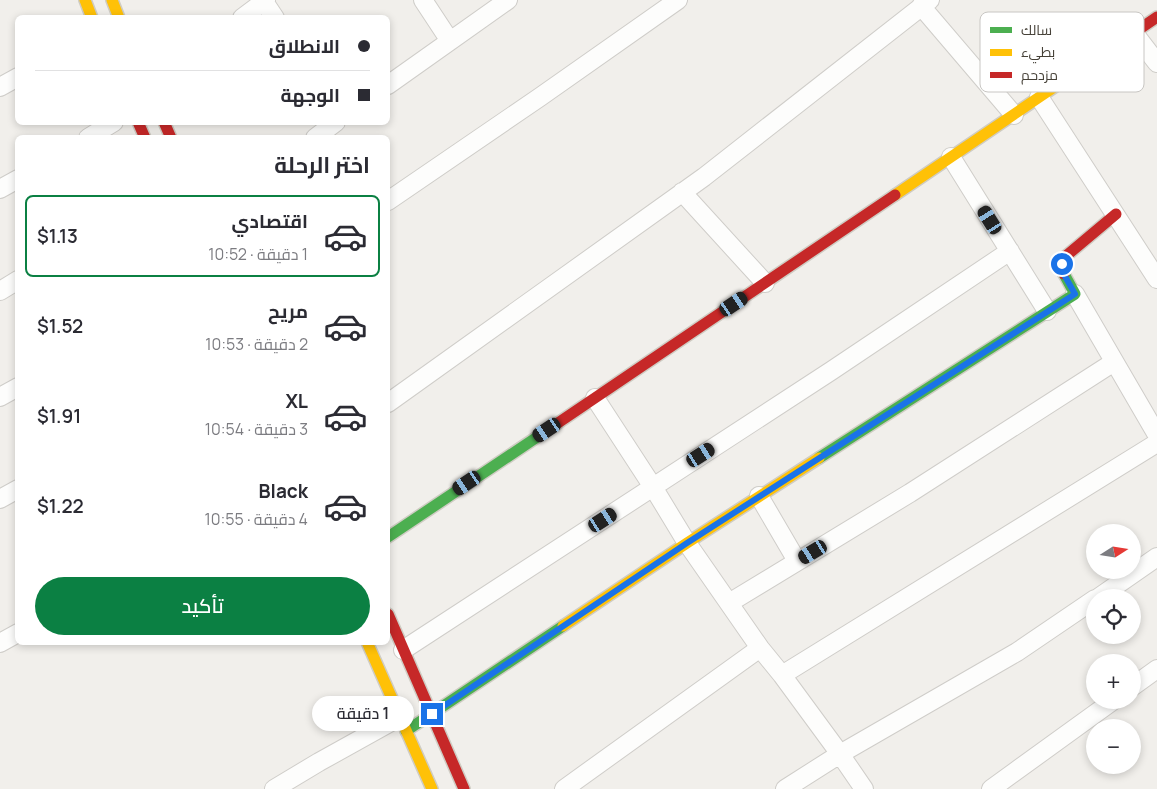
<!DOCTYPE html>
<html lang="ar">
<meta charset="utf-8">
<style>
:root{--surface:#fff;--page:#f2f2f3;--text:#2b2b33;--muted:#7c7c81;--line:#e1e1e2;--accent:#0b8043}
body{margin:0;font-family:Manrope,Cairo,sans-serif;background:var(--page);color:var(--text);direction:rtl;height:100vh;display:flex;flex-direction:column;font-size:19px;white-space:nowrap}
*{box-sizing:border-box;margin:0}
p{font-size:16px;color:var(--muted)}
.icon{flex:none;width:28px;height:28px;fill:none;stroke:currentColor;stroke-width:2;stroke-linecap:round;stroke-linejoin:round}
.map{position:relative;flex:1;overflow:hidden;direction:ltr}
.panel{position:absolute;left:15px;top:135px;width:375px;height:510px;display:flex;flex-direction:column;background:var(--surface);border-radius:8px;box-shadow:0 2px 8px #0003;direction:rtl}
.panel>*{flex:none}
.hud{position:absolute;left:15px;top:15px;width:375px;height:110px;border-radius:8px;box-shadow:0 2px 8px #0003;direction:rtl;display:grid;align-content:center;height:110px;padding:0 20px;background:var(--surface)}
.needle{width:32px;rotate:78deg}
.fabs{position:absolute;left:1086px;top:524px;display:grid;gap:10px}
.fabs a{display:grid;place-items:center;width:55px;height:55px;border-radius:50%;background:var(--surface);box-shadow:0 2px 8px #0003;font-size:25px}
.end{position:absolute;width:22px;height:22px;margin:-11px;border:6px solid #1a73e8;background:#fff;box-shadow:0 0 0 2px #fff}
.from{border-radius:50%}
.bubble{position:absolute;height:35px;border-radius:18px;background:var(--surface);box-shadow:0 2px 8px #0003;font-size:16px;font-weight:600;line-height:35px;text-align:center;direction:rtl}
.car{position:absolute;width:15px;height:30px;margin:-15px -8px;border-radius:6px;box-shadow:0 0 4px 1px #0007;background:linear-gradient(#222 24%,#8ab4d8 0 40%,#222 0 76%,#8ab4d8 0 86%,#222 0)}
.hud b{display:flex;align-items:center;gap:18px;height:48px;font-size:19px}
.hud b+b{border-top:1px solid var(--line)}
.hud i{width:12px;height:12px;background:var(--text)}
ul{padding:0;list-style:none}
li{display:flex;align-items:center;gap:15px;height:82px;margin:0 10px 8px;padding:0 10px;border:2px solid transparent;border-radius:8px}
li div{flex:1}
li b{display:block;font-size:19px}
li em{font-style:normal;font-weight:600}
li.current{border-color:var(--accent)}
li>.icon{width:45px;height:45px;stroke-width:1.5}
h2{padding:0 20px;font-size:22px;line-height:60px}
.cta{display:flex;gap:10px;margin-top:auto;padding:10px 20px}
.cta a{flex:1;height:58px;border-radius:30px;background:var(--accent);color:#fff;font-size:20px;font-weight:600;line-height:58px;text-align:center}
.map>svg:first-child{display:block}
.lines{fill:none;stroke-linecap:round;stroke-linejoin:round}
.street-casing{stroke:#cfcdc9;stroke-width:20}
.fast-casing{stroke:#cfccc3;stroke-width:14}
.slow-casing{stroke:#cfccc3;stroke-width:14}
.jam-casing{stroke:#cfccc3;stroke-width:14}
.street{stroke:#fdfdfc;stroke-width:18}
.fast{stroke:#4caf50;stroke-width:11}
.slow{stroke:#ffc107;stroke-width:11}
.jam{stroke:#c62828;stroke-width:11}
.route{stroke:#1a73e8;stroke-width:6}
.key{fill:#fff;stroke:#c8c6c3;stroke-width:1}
.key-label{font-size:14px;fill:#464138}
</style>
<div class="map">
<svg width="1157" height="789" viewBox="0 0 1157 789">
<rect width="100%" height="100%" fill="#f1efeb"/>
<g class="lines">
<!-- street casing -->
<g class="street-casing">
<path id="street" d="M 263,0 L 275,18
M 423,0 L 450,41
M 921,6 L 1014,115
M 242,18 L 266,0
M 1134,33 L 1157,63
M 388,85 L 508,0
M 0,87 L 18,77
M 1039,97 L 1157,279
M 88,138 L 114,122
M 315,138 L 336,122
M 951,157 L 1047,311
M 0,189 L 18,179
M 682,192 L 765,283
M 388,201 L 540,97 L 678,0
M 0,291 L 18,280
M 1075,294 L 1157,435
M 0,397 L 18,387
M 595,398 L 653,487 L 687,543 L 760,648 L 782,675 L 840,754 L 864,789
M 388,403 L 704,177 L 930,0
M 759,496 L 797,561
M 0,499 L 18,489
M 1098,598 L 1157,557
M 729,603 L 910,493 L 1114,362
M 0,643 L 18,633
M 403,650 L 831,371 L 1010,251
M 782,675 L 1157,443
M 1132,687 L 1157,669
M 274,789 L 319,762 L 400,717
M 564,789 L 760,648
M 785,789 L 840,754 L 1017,652 L 1095,599
M 991,789 L 1114,700"/>
</g>
<!-- fast casing -->
<g class="fast-casing">
<path id="fast" d="M 819,458 L 1075,294 L 1064,274
M 388,537 L 552,427
M 406,731 L 563,626"/>
</g>
<!-- slow casing -->
<g class="slow-casing">
<path id="slow" d="M 85,0 L 92,18
M 112,0 L 119,18
M 895,195 L 1100,56
M 563,626 L 687,543 L 819,458
M 367,642 L 432,789"/>
</g>
<!-- jam casing -->
<g class="jam-casing">
<path id="jam" d="M 1100,56 L 1157,17
M 138,122 L 145,138
M 164,122 L 171,138
M 1064,274 C 1060,267 1063,262 1066,256 L 1116,214
M 552,427 L 895,195
M 388,614 L 464,789"/>
</g>
<!-- street -->
<use href="#street" class="street"/>
<!-- fast -->
<use href="#fast" class="fast"/>
<!-- slow -->
<use href="#slow" class="slow"/>
<!-- jam -->
<use href="#jam" class="jam"/>
</g>
<g class="lines">
<!-- route -->
<path class="route" d="M 432,714 L 687,543 L 1075,294 L 1062,271 L 1062,264"/>
</g>
<!-- legend -->
<rect x="980" y="12" width="164" height="80" rx="8" class="key"/>
<rect x="990" y="27" width="22" height="6" fill="#4caf50"/>
<rect x="990" y="49" width="22" height="7" fill="#ffc107"/>
<rect x="990" y="72" width="22" height="6" fill="#c62828"/>
<g class="key-label">
<text x="1021" y="35">سالك</text>
<text x="1021" y="57">بطيء</text>
<text x="1021" y="80">مزدحم</text>
</g>
</svg>
<div class="fabs">
<a><svg class="needle" viewBox="-14 -14 28 28"><path d="M0-13l5 13h-10z" fill="#e53935"/><path d="M0 13l5-13h-10z" fill="#7c7c81"/></svg></a>
<a><svg class="icon" aria-label="locate" viewBox="0 0 24 24"><circle cx="12" cy="12" r="6"/><path d="M12 2v4M12 18v4M2 12h4M18 12h4"/></svg></a>
<a>+</a>
<a>−</a>
</div>
<i class="end from" style="left:1062px;top:264px"></i>
<i class="end" style="left:432px;top:714px"></i>
<div class="bubble" style="left:312px;top:696px;width:102px">1 دقيقة</div>
<i class="car" style="left:990px;top:220px;rotate:328deg"></i>
<i class="car" style="left:734px;top:304px;rotate:56deg"></i>
<i class="car" style="left:547px;top:430px;rotate:236deg"></i>
<i class="car" style="left:701px;top:455px;rotate:57deg"></i>
<i class="car" style="left:467px;top:483px;rotate:236deg"></i>
<i class="car" style="left:603px;top:520px;rotate:57deg"></i>
<i class="car" style="left:813px;top:552px;rotate:239deg"></i>
<div class="hud">
<b><i class="from"></i>الانطلاق</b>
<b><i></i>الوجهة</b>
</div>
<section class="panel">
<h2>اختر الرحلة</h2>
<ul>
<li class="current"><svg class="icon" aria-label="car" viewBox="0 0 24 24"><path d="M5 17H2v-5l4-1 3-4h7l3 4 3 1v5h-3M9 17h6M6 11h13"/><circle cx="7" cy="17" r="2"/><circle cx="17" cy="17" r="2"/></svg><div><b>اقتصادي</b><p>1 دقيقة · 10:52</p></div><em>$1.13</em></li>
<li><svg class="icon" aria-label="car" viewBox="0 0 24 24"><path d="M5 17H2v-5l4-1 3-4h7l3 4 3 1v5h-3M9 17h6M6 11h13"/><circle cx="7" cy="17" r="2"/><circle cx="17" cy="17" r="2"/></svg><div><b>مريح</b><p>2 دقيقة · 10:53</p></div><em>$1.52</em></li>
<li><svg class="icon" aria-label="car" viewBox="0 0 24 24"><path d="M5 17H2v-5l4-1 3-4h7l3 4 3 1v5h-3M9 17h6M6 11h13"/><circle cx="7" cy="17" r="2"/><circle cx="17" cy="17" r="2"/></svg><div><b>XL</b><p>3 دقيقة · 10:54</p></div><em>$1.91</em></li>
<li><svg class="icon" aria-label="car" viewBox="0 0 24 24"><path d="M5 17H2v-5l4-1 3-4h7l3 4 3 1v5h-3M9 17h6M6 11h13"/><circle cx="7" cy="17" r="2"/><circle cx="17" cy="17" r="2"/></svg><div><b>Black</b><p>4 دقيقة · 10:55</p></div><em>$1.22</em></li>
</ul>
<div class="cta"><a>تأكيد</a></div>
</section>
</div>
